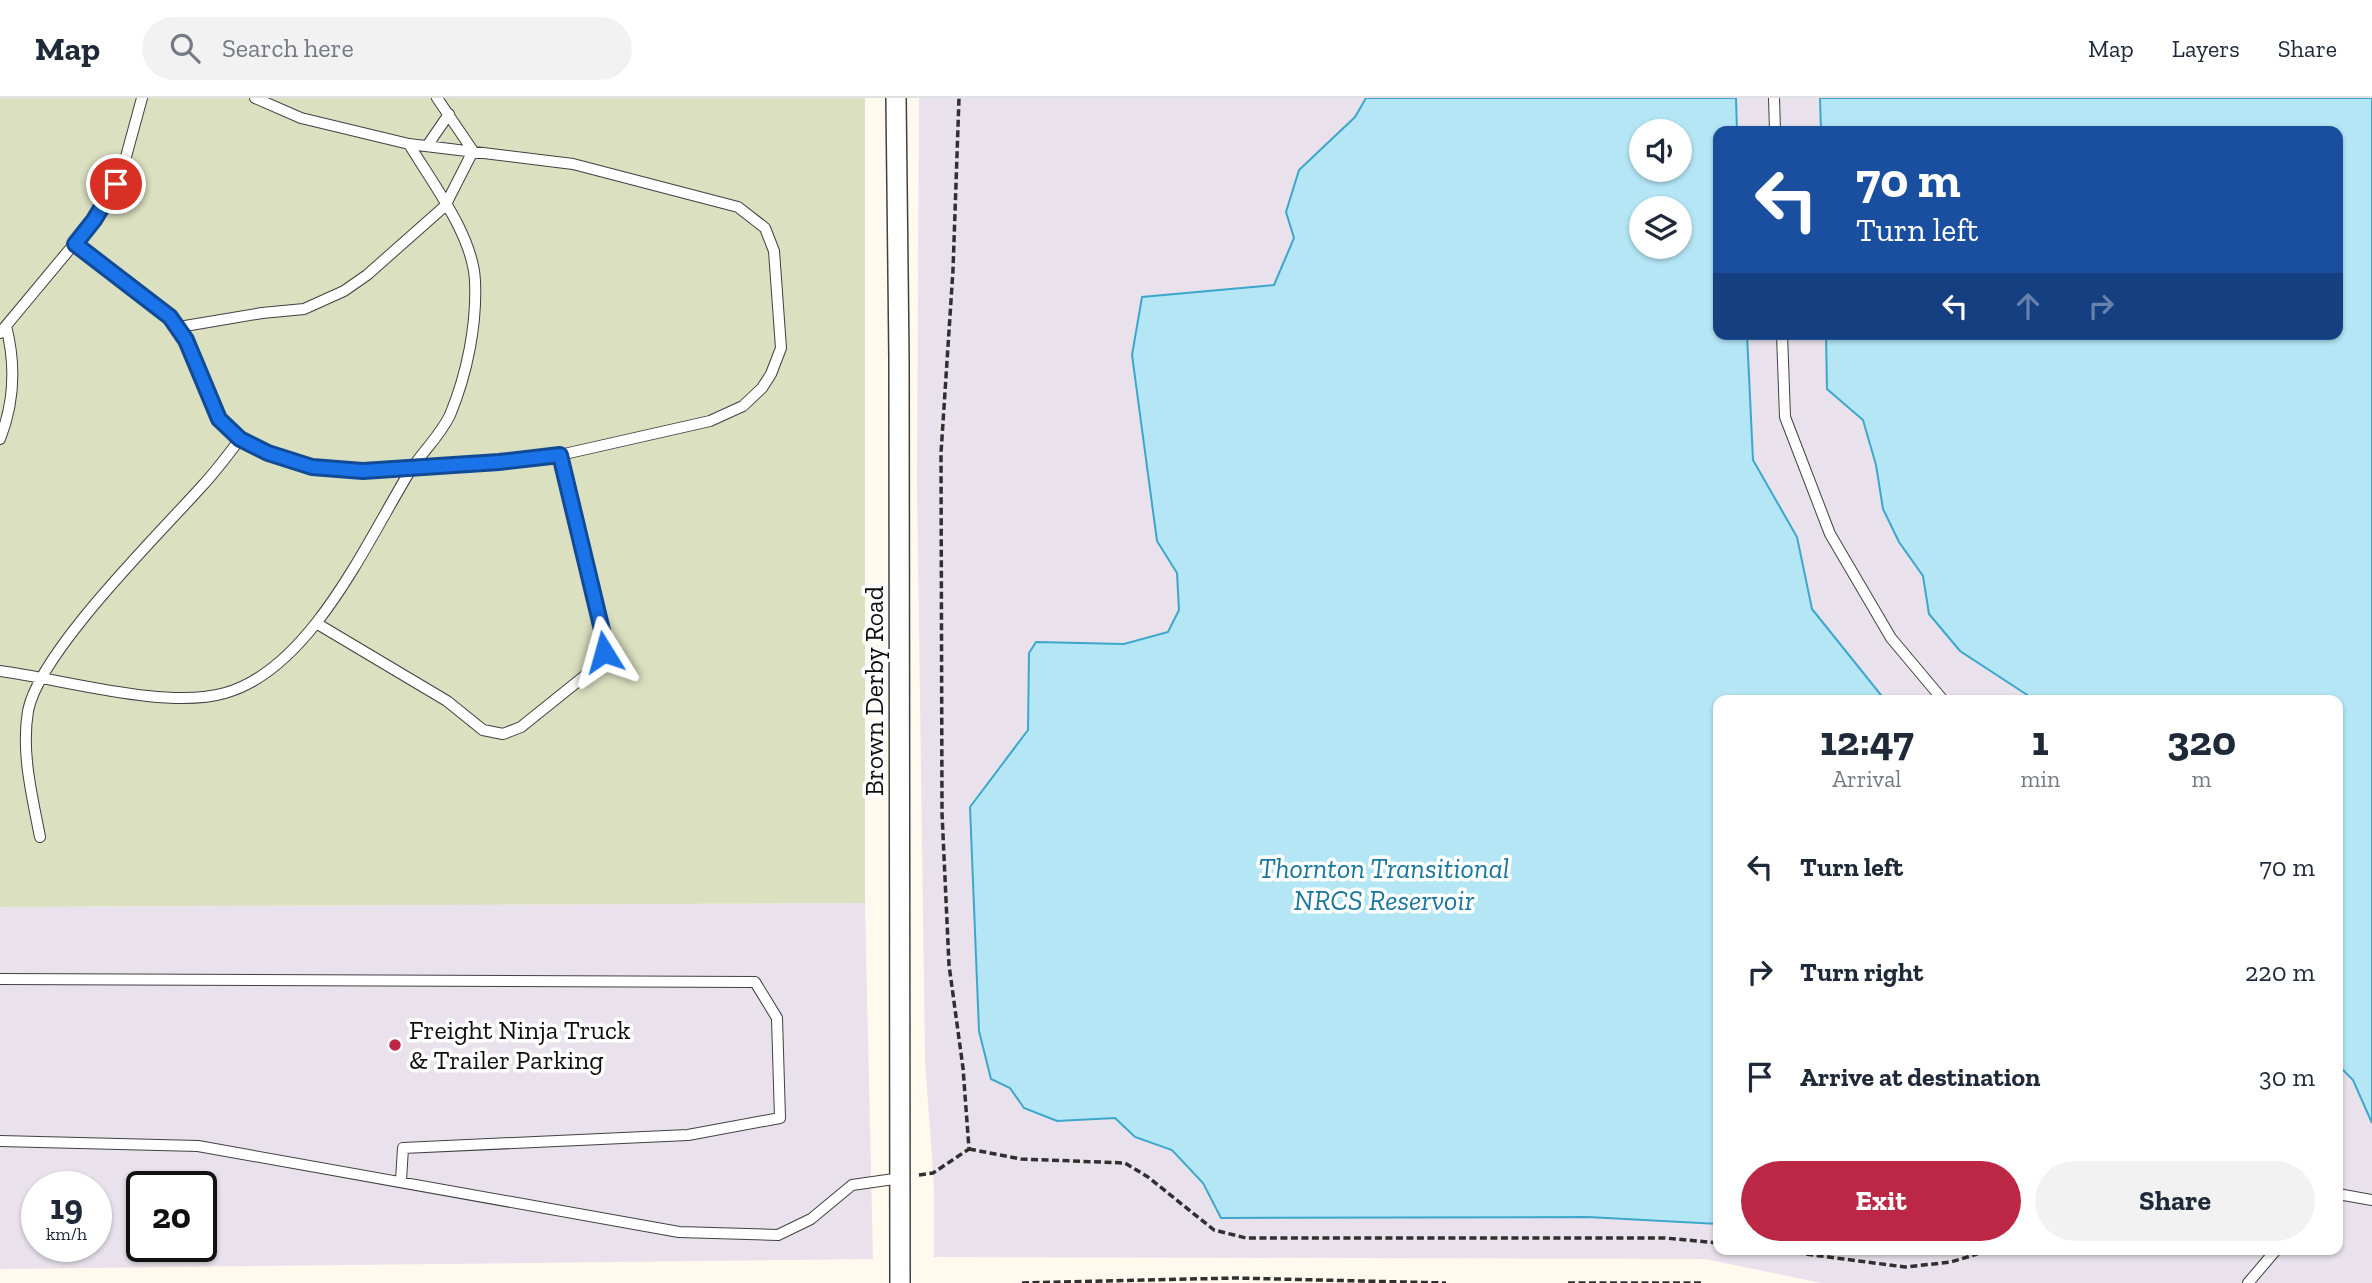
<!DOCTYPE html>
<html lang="en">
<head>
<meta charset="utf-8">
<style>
  body { margin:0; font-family:"Zilla Slab",serif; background:#f2f2f3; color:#1f2937; height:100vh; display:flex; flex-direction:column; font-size:26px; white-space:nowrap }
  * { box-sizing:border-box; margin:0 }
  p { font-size:23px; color:#747a83 }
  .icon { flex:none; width:38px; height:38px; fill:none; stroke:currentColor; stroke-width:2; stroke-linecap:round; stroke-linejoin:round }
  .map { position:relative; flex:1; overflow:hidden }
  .details { position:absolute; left:1713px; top:597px; width:630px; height:560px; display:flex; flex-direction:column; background:#fff; border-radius:14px; box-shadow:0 2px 5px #0004 }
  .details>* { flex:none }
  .top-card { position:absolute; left:1713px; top:28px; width:630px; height:214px; border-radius:14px; box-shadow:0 2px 5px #0004; background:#1a4fa0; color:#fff; overflow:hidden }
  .controls { position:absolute; left:1629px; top:21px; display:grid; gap:14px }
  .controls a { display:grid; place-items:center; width:63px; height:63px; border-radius:50%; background:#fff; box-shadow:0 2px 5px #0004; font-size:35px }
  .speed { position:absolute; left:21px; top:1073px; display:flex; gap:14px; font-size:35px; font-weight:700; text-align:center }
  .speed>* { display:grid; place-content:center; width:91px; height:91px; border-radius:50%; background:#fff; box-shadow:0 2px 5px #0004; line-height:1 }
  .speed small { font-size:18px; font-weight:400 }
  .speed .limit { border:4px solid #111; border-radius:10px; background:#fff; color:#111 }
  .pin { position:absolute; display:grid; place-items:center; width:60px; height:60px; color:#fff; margin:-30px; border:4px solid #fff; border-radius:50%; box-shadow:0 2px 7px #0007 }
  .me { position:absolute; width:77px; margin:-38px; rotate:352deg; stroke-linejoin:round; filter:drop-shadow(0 0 5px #0008) }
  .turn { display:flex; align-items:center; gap:24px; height:147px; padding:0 28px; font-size:32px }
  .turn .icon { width:91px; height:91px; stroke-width:2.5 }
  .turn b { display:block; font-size:49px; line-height:60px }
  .lanes { display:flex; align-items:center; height:66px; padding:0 28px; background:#0003; justify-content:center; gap:35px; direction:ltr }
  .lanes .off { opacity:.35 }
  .eta { display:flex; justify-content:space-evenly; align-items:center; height:119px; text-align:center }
  .eta b { font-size:42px; font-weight:700; line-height:49px }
  .primary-button { display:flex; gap:14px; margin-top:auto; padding:14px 28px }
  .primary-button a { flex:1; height:80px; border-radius:42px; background:#bc2745; color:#fff; font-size:28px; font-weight:700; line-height:80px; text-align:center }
  .primary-button a+a { background:#f2f2f3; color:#1f2937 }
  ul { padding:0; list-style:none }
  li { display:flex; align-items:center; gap:21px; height:105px; padding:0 28px }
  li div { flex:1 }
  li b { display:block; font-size:26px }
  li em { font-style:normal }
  header { display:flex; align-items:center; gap:42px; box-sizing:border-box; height:98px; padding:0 35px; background:#fff; border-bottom:2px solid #e0e1e3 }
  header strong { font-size:33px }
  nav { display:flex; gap:38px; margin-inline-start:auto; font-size:24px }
  .search { width:490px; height:63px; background:#f2f2f3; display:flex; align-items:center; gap:18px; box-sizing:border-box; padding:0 24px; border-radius:38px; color:#747a83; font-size:26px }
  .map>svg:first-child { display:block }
</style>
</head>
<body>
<header>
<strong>Map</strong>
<div class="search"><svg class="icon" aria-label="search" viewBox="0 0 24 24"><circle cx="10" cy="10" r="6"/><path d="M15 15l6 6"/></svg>Search here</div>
<nav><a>Map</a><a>Layers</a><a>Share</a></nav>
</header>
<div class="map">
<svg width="2372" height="1185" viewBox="0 0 2372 1185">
  <rect width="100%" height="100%" fill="#fff9ee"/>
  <!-- industrial -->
  <path fill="#e9e2ec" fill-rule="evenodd" d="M919,0H2372V1185H1822L1705,1161L934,1159V1088L925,963L917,386ZM1642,33H1680V72H1642ZM1718,33H2338V236H1718ZM1642,110H1680V149H1642ZM1718,602H2338V1152H1718Z
    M865,805L873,1161L0,1171V809ZM37,1088H96V1148H37ZM142,1088H201V1148H142Z"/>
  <!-- cemetery -->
  <path fill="#dae0c0" d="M0,0H865V805L0,809Z"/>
  <!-- water -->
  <path fill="#b4e6f5" stroke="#3ca7cb" stroke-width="2" fill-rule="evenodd" d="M1366,0H1736L1737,33H1718V236H1747L1753,362L1797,439L1812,511L1885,602H1718V1126L1588,1119L1221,1120L1203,1085L1172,1052L1135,1039L1115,1020L1057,1023L1024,1010L1010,990L991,981L979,933L970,709L1028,632L1029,555L1036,544L1124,546L1168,534L1179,512L1177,475L1157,443L1132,257L1142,199L1274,187L1294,140L1286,114L1299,72L1355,19ZM1642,33H1680V72H1642ZM1642,110H1680V149H1642Z
    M1820,0H2372V1025L2353,982L2338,967V602H2035L1960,553L1929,516L1923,478L1899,444L1883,411L1876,367L1863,322L1827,291L1826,236H2338V33H1821Z"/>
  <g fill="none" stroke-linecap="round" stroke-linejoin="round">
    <!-- lane casing -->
    <g stroke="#414141" stroke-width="12">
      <path id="lane" d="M1774,0L1775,33
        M427,48L449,16
        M75,146L159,208L179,229L212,307L228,332L240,341L268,355L312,369L363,373L499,364L560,357L710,323L743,308L762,290L771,276L781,250L774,153L765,130L738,109L573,66L409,46L301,20L255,0
        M179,229L262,215L304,211L344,193L367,177L445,108L473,53L437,0
        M0,235L94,122L124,66L142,0
        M1782,236L1785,319L1830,436L1891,540L1943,602
        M0,341C15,303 16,267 6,228
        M316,525L447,603L483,632L503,636L521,629L597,568L604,554L602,532L560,357
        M0,573C62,581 167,612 225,595C311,571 367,443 410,373C423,353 440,338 450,317C467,276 477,227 475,183C473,137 432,85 409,46
        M40,739C32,697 21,655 28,613C39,554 160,435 203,387C216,373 228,357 240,341
        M0,881L755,884L777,920L780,1020L688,1037L403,1050L401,1082
        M0,1043L198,1048L679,1134L778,1137L811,1121L852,1087L901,1080
        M2338,1096L2372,1102
        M2248,1185L2276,1152"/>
    </g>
    <!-- street casing -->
    <g stroke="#414141" stroke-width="22">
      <path id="street" d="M896,0L899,260L900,1185"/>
    </g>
    <!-- path -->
    <path stroke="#303030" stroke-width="3.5" stroke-dasharray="7 3.5" stroke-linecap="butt" d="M969,1051L1021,1061L1125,1065L1148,1079L1214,1132L1246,1140H1665L1718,1145
      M919,1077L933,1075L969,1051L963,970L949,867L942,715L941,355L953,172L959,0
      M1775,1152L1905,1169L1951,1164L1990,1152
      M1022,1185L1234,1180L1446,1185
      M1568,1185H1703"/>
    <!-- lane -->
    <use href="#lane" stroke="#fff" stroke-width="10"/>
    <!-- street -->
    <use href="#street" stroke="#fff" stroke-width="19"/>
  </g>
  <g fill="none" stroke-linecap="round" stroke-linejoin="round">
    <!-- route casing -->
    <g stroke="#114b97" stroke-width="18">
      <path id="route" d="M116,86L94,122L75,146L170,219L186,242L219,321L240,341L268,355L312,369L363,373L499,364L560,357L602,532L604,554"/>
    </g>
    <!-- route -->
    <use href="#route" stroke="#1a73e8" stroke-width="12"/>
  </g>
  <!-- markers -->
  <circle fill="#bc2745" stroke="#fff" stroke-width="2.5" cx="395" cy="947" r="7"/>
  <g text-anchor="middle" stroke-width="7" stroke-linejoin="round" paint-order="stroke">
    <!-- street labels -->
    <g font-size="26" fill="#0e0e0e" stroke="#fff">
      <text transform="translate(874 593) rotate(-90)" y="9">Brown Derby Road</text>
    </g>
    <!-- poi labels -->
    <g font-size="26" fill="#0e0e0e" stroke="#fff" text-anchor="start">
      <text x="409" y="941">Freight Ninja Truck<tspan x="409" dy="30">&amp; Trailer Parking</tspan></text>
    </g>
    <!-- water labels -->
    <g font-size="28" font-style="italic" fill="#19779e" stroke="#fff">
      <text x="1384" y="780">Thornton Transitional<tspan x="1384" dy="32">NRCS Reservoir</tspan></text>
    </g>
  </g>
</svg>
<div class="controls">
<a><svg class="icon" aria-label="sound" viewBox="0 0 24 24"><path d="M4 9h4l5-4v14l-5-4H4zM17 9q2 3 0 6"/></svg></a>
<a><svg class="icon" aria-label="layers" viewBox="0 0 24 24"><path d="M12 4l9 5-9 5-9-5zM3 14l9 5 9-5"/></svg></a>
</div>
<div class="speed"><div>19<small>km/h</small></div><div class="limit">20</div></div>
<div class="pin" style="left:116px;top:86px;background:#d93025"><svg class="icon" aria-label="arrive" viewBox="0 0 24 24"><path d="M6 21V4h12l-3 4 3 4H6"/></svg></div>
<svg class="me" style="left:604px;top:554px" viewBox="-20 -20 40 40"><path d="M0-17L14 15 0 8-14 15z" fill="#1a73e8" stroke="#fff" stroke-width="4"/></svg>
<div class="top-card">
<div class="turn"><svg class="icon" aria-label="left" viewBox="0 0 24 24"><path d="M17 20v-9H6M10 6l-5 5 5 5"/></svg><div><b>70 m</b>Turn left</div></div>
<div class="lanes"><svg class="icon" aria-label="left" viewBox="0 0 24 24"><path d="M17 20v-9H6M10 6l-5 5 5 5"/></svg><svg class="icon off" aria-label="ahead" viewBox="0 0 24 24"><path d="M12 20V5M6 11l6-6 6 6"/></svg><svg class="icon off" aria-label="right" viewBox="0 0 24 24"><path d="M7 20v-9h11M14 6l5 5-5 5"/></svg></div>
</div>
<section class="details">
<div class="eta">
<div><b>12:47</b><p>Arrival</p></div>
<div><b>1</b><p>min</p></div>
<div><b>320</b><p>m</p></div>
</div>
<ul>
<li><svg class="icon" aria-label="left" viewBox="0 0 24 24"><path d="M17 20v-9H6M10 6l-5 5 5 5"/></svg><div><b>Turn left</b></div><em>70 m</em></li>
<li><svg class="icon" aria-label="right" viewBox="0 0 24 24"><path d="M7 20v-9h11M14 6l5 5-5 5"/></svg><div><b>Turn right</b></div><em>220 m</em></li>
<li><svg class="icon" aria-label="arrive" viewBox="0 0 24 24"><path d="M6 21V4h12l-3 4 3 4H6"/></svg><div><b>Arrive at destination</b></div><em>30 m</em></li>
</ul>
<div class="primary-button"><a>Exit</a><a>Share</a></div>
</section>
</div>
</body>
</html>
